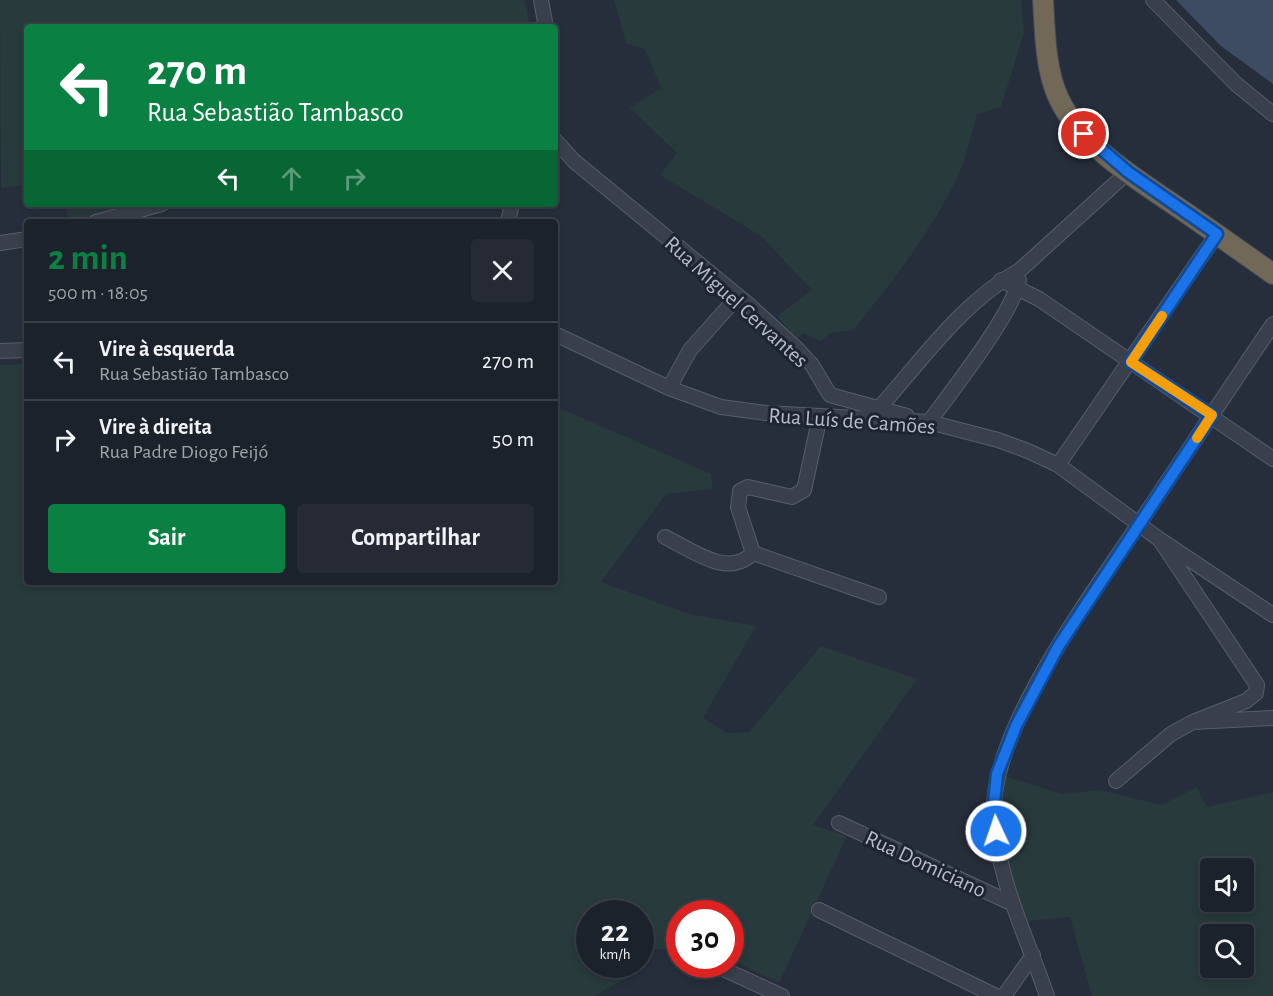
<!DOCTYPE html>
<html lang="pt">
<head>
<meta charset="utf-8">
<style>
  body { margin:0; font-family:"Alegreya Sans",sans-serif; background:#252a34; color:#f1f3f6; height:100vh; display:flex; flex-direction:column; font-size:22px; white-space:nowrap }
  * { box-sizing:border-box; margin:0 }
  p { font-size:20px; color:#a0a4a9 }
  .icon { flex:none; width:33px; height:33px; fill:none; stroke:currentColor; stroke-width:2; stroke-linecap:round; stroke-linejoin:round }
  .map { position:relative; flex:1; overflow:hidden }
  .sheet { position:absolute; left:24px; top:219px; width:534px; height:366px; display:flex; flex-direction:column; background:#1c222c; border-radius:6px; box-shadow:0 3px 9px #0003,0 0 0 2px #3a3f48 }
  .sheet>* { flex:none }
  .top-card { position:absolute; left:24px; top:24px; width:534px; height:183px; border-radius:6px; box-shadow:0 3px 9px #0003,0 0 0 2px #3a3f48; background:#0b8043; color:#fff; overflow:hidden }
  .tools { position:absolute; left:1200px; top:858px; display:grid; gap:12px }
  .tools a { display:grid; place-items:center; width:54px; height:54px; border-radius:6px; background:#1c222c; box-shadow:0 3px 9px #0003,0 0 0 2px #3a3f48; font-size:30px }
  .speed { position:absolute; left:576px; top:900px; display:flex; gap:12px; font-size:30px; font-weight:700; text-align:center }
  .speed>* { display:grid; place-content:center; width:78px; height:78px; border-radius:50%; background:#1c222c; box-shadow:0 3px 9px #0003,0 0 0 2px #3a3f48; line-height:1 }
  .speed small { font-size:15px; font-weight:400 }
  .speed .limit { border:9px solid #d22; background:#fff; color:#111 }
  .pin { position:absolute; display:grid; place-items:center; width:51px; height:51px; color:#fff; margin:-26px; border:3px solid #fff; border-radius:50%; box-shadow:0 2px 6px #0007 }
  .me { position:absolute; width:66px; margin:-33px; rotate:357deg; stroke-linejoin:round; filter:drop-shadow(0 0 4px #0008) }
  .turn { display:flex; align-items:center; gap:21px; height:126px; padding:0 24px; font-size:27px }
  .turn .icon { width:78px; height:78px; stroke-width:2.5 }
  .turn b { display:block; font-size:42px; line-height:51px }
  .lanes { display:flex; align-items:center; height:57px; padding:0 24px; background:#0003; justify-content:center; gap:30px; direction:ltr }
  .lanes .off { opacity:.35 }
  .round { display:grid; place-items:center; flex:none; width:63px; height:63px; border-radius:6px; background:#252a34 }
  .headline { display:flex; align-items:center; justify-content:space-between; height:102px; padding:0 24px }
  h1 { font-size:36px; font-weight:700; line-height:45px; color:#0b8043 }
  .primary-button { display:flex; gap:12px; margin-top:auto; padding:12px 24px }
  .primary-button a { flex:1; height:69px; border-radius:6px; background:#0b8043; color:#fff; font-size:24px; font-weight:700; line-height:69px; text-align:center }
  .primary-button a+a { background:#252a34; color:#f1f3f6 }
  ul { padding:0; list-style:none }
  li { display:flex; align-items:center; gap:18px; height:78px; padding:0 24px; border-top:2px solid #3a3f48 }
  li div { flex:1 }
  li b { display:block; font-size:22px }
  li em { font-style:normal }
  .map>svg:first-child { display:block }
</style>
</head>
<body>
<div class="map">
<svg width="1273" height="996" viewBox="0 0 1273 996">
  <rect width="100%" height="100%" fill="#262e3b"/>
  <!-- green -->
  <path fill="#283a3c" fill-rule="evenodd" d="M0,0H525L529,21L520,27H27V185L1,188Z
    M614,0H1021L1024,33L1001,107L977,114C971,135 967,157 958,176C931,232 892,283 853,330L831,333L820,341L803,333L797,339L777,316L812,290L761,236L660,175L677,153L630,108L661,88L645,49L626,43Z
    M64,204H141L69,222Z
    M27,364V582H555V406L711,474L713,489L666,494L601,582L689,614L756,626L703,718L727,733L749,732L821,646L917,679L813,825L847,836L779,983L731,959L730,914H680L679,951L646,948V967L594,996H0V365ZM590,914H640V964H590Z
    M1003,775L1061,794L1100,790L1161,805L1197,787L1207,807L1273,792V996H1092L1070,917L1027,921C1006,876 997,825 1003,775ZM1210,868H1244V902H1210ZM1210,934H1244V968H1210Z"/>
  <!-- water -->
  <path fill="#3d4b63" d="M1176,0H1273V84L1221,46Z"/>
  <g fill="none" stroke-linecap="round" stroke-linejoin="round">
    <!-- minor casing -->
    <g stroke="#575e6a" stroke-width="16">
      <path id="minor" d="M541,0L546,27
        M1153,0L1236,84L1273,114
        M555,140L574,161L749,305L797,349L812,365L830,395L907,416
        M96,222L162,204
        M508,222L512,204
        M0,243L27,239
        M1001,280L1039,299L1273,459
        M555,334L669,388L721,407L766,413L929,422L998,440L1028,451L1058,465L1159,539L1273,615
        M0,351L27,350
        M669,388L690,350L738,296
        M880,407C922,360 963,301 1020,270L1128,172
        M929,422C951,392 1014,312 1019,280
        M1058,465L1217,234
        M665,537C692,550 728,579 753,553L738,507L740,491L748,487L792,497L804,490L820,416
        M1160,540L1257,685L1256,693L1246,701L1193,722
        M753,553L879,597
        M1116,781L1171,734L1193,722L1273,718
        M839,823L1013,904
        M819,910L996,996
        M719,967L782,996
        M1004,996L1033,955
        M1047,996C1027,937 996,877 994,813C991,729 1092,595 1139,524C1184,457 1228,390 1273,324"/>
    </g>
    <!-- highway casing -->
    <g stroke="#444b57" stroke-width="22">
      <path id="highway" d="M1043,0C1045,31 1045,70 1059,99C1082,147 1137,179 1179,208C1211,230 1242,252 1273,274"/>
    </g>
    <!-- minor -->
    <use href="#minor" stroke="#39404c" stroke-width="14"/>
    <!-- highway -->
    <use href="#highway" stroke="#716857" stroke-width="20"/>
  </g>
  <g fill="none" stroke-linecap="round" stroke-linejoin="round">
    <!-- route casing -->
    <g stroke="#114b97" stroke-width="15">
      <path id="route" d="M996,831L993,813L997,774L1016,726L1058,647L1212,415L1131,362L1217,234L1128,172L1084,134"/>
    </g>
    <!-- route -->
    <use href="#route" stroke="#1a73e8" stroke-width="10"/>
    <!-- slow -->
    <path stroke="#f59e0b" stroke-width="10" d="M1162,316L1131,362L1212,415L1197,438"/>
  </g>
  <g text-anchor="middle" stroke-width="6" stroke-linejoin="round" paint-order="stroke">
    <!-- street labels -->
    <g font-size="22" fill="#b5bbc7" stroke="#1e2531">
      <text transform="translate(737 301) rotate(42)" y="8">Rua Miguel Cervantes</text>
      <text transform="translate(852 420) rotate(4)" y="8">Rua Luís de Camões</text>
      <text transform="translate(926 863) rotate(25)" y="8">Rua Domiciano</text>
    </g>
  </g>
</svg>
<div class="tools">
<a><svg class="icon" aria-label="sound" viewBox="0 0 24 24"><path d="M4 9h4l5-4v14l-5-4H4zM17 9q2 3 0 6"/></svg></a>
<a><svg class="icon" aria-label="search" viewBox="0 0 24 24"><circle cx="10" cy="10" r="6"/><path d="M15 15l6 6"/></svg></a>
</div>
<div class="speed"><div>22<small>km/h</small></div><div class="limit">30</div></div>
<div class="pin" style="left:1084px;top:134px;background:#d93025"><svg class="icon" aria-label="arrive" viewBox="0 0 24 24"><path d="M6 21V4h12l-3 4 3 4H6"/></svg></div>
<svg class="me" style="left:996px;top:831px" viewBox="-20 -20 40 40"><circle r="17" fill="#1a73e8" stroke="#fff" stroke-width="3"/><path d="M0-11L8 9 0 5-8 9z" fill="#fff"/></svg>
<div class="top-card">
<div class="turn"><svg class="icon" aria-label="left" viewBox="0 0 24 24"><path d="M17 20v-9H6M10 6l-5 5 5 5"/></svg><div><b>270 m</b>Rua Sebastião Tambasco</div></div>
<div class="lanes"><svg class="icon" aria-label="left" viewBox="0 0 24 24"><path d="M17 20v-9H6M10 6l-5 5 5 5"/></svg><svg class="icon off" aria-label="ahead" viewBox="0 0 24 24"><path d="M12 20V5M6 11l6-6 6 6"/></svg><svg class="icon off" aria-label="right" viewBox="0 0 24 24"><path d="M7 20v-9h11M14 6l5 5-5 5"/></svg></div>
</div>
<section class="sheet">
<div class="headline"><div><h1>2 min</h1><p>500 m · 18:05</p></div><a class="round"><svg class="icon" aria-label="close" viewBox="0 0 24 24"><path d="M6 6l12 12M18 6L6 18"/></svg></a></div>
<ul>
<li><svg class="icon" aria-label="left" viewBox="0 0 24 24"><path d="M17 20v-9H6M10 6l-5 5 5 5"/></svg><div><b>Vire à esquerda</b><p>Rua Sebastião Tambasco</p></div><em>270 m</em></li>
<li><svg class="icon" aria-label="right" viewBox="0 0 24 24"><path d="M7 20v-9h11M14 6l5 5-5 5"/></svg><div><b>Vire à direita</b><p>Rua Padre Diogo Feijó</p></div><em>50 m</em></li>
</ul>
<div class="primary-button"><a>Sair</a><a>Compartilhar</a></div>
</section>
</div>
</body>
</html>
